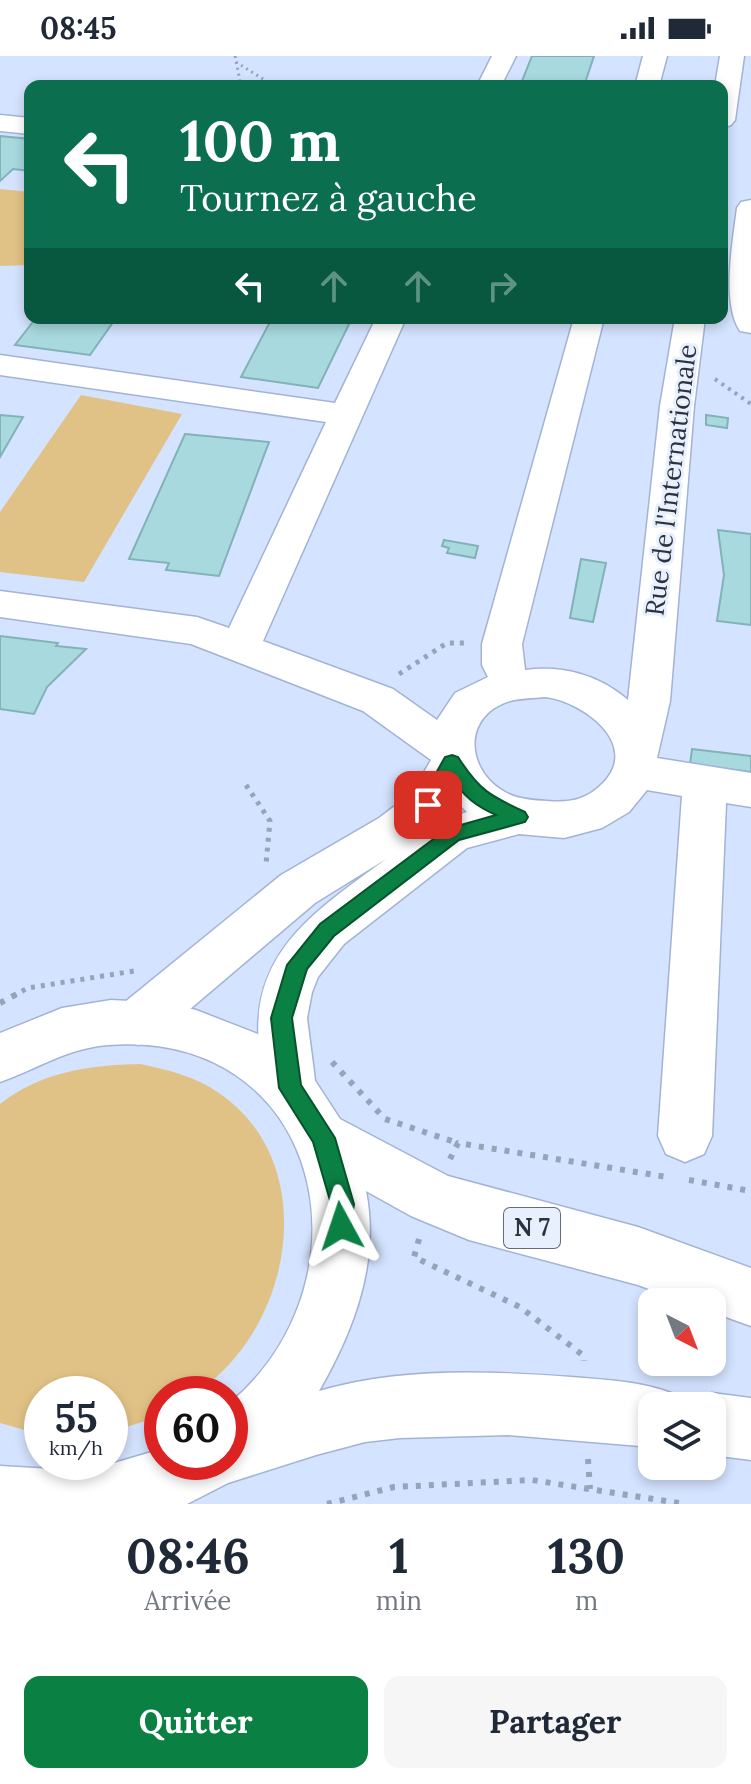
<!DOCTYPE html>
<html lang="fr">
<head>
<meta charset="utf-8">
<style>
  body { margin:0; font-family:Lora,serif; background:#f6f6f7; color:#1f2937; height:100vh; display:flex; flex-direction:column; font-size:30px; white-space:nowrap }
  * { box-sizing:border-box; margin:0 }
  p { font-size:26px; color:#747a83 }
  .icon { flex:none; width:44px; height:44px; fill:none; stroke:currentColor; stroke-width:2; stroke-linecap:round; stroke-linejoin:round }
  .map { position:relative; height:1448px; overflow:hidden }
  .details { display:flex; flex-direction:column; background:#fff; flex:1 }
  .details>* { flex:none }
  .hud { position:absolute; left:24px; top:24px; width:704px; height:244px; border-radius:16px; box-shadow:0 4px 12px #0003; background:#0b6e4f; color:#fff; overflow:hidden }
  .needle { width:52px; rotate:138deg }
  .buttons { position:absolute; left:638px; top:1232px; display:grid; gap:16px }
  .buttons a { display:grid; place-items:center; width:88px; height:88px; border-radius:16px; background:#fff; box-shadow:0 4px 12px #0003; font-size:40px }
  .speed { position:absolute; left:24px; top:1320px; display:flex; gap:16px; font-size:40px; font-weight:700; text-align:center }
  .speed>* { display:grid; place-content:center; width:104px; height:104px; border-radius:50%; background:#fff; box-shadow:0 4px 12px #0003; line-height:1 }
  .speed small { font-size:20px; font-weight:400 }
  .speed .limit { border:12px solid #d22; background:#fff; color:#111 }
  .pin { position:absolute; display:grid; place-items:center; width:68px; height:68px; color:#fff; margin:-34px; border-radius:16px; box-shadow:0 4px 12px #0006 }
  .me { position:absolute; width:88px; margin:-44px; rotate:355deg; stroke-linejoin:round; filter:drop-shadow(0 0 6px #0008) }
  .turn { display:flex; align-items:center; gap:28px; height:168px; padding:0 24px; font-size:36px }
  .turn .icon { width:104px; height:104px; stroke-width:2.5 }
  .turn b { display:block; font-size:56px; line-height:68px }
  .lanes { display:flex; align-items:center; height:76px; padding:0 24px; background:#0003; justify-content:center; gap:40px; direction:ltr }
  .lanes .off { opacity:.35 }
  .eta { display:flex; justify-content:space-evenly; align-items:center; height:136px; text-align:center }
  .eta b { font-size:48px; font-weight:700; line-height:56px }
  .primary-button { display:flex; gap:16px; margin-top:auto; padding:16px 24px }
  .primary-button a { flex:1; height:92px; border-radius:16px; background:#0b8043; color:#fff; font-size:32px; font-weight:700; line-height:92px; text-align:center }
  .primary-button a+a { background:#f6f6f7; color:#1f2937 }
  .status { display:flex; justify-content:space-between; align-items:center; height:56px; padding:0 40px; background:#fff; direction:ltr }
  .status svg { height:22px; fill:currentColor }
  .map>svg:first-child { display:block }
</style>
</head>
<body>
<div class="status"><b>08:45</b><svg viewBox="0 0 49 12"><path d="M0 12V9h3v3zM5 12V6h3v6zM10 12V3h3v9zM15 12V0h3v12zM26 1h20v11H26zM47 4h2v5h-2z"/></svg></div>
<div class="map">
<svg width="751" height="1448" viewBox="0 0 751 1448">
  <rect width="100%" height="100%" fill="#d4e3ff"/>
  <!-- green -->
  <path fill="#e1c286" d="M0,133L30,136V209L0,210Z
    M81,339L182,358L84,526L0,516V456Z
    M140,1008C168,1014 195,1020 219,1037C324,1109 292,1276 194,1338H162V1358L155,1362L110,1376V1338H42V1379L0,1367V1048C40,1016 90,1009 140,1008Z"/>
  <!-- building -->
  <path fill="#a7d9de" stroke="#82b2b7" stroke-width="2" d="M532,0H594L584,30H520Z
    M0,80L30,83V115L13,113L0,125Z
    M36,262H116L90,299L15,289Z
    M272,262H352L318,332L241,321Z
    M0,359L23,361L0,401Z
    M706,359L728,362L727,372L706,369Z
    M185,378L269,386L219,520L166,514L169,507L129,503Z
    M718,474L751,478V569L717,565L724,519Z
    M444,484L478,490L475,502L447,497L449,492L442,490Z
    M581,503L606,507L593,566L570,562Z
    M0,580L58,587L56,590L86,593L47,631L34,658L0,653Z
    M692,693L751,700V716L690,708Z"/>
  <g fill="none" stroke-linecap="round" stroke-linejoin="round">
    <!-- minor casing -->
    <g stroke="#a2b3d5" stroke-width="3">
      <path id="minor" d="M492,0H516L501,30H477Z
        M643,0H667L659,30H635Z
        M720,0H744L735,64L731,69L722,72V30H715Z
        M0,59L30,62V78L0,75Z
        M751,144V277L740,275C721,247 733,184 737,152L741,146Z
        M376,262H406L263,585L393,633L437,664L455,637L488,621L482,609V588L574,262H604L522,588L525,614C563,609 599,619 628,644L660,350L675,262H705L694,350L670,645L657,702L751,717V751L726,747L712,1080L704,1098L685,1106L666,1098L658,1080L682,740L647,734L629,756L602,772L564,782L519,778L467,792L344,888L318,921L312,936L307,962L316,1032L309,1049L290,1056L271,1049C262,1030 261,1011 259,989C250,894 319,853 386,803L315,847L156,982L138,989L120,982L113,966L120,950L281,819L379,762L412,737L431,704L363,655L191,588L0,561V535L197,561L229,572L326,366L0,319V299L335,347ZM546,641C583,646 641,688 603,727C587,744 569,747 547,745C531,744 514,743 500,733C465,709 464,659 510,645C521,642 534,642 546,641ZM454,743L467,756L440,764Z"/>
    </g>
    <!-- major casing -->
    <g stroke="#a2b3d5" stroke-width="3">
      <path id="major" d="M111,944L168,947L196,954L268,982L310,1017L340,1063L448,1120L638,1171L751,1212V1270L712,1256V1246H685L638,1229L469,1184L411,1160L366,1135C380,1206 354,1274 319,1335C400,1311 488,1315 571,1321C606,1324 641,1325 674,1338L679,1350H652V1391L508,1379L400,1382L365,1386L316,1399L228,1427L187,1448H0V1410L87,1415L162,1393V1406H230V1347C377,1222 322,973 108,989C68,992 37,1013 0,1026V977L62,952Z
        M712,1337L751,1342V1404L712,1399V1350H688L690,1346Z"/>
    </g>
    <!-- path-far3 -->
    <path stroke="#97a3b9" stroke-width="3" stroke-dasharray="2 4" stroke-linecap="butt" d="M235,0L241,30
      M236,6L274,30"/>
    <!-- path-far2 -->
    <path stroke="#97a3b9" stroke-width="4" stroke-dasharray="3 5" stroke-linecap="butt" d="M715,323L751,348"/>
    <!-- path-far1 -->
    <path stroke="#97a3b9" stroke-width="5" stroke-dasharray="4 6" stroke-linecap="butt" d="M399,618L447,587H464
      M246,729L270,765L266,808
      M13,940L28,932L134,915"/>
    <!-- path -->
    <path stroke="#97a3b9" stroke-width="6" stroke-dasharray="5 8" stroke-linecap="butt" d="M0,947L17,938
      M332,1006L385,1063L458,1087
      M450,1103L458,1087L667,1121
      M689,1124L751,1135
      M419,1183L414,1201L520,1251L584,1300V1305
      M588,1403L590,1433
      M327,1448L394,1431L532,1424L685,1448"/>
    <!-- minor -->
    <use href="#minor" fill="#fff" fill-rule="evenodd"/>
    <!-- major -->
    <use href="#major" fill="#fff" fill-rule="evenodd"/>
  </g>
  <!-- route -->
  <path fill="#0b8043" stroke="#07532c" stroke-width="2" d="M452,699L458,701C479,734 490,740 525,756L528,761L525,766L459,784L334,880L307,913L292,962L301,1029L335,1082L354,1148L349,1178L341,1182L333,1178L329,1170L331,1148L313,1086L279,1032L271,962L287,909L320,868L447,773L496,759C476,750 464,741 452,722L434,754H421L419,749L421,744L445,701Z"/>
  <g text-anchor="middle" stroke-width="6" stroke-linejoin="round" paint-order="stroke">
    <!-- shield labels -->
    <rect fill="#e8f0fe" stroke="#646c79" stroke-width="2" x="504" y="1152" width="56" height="40" rx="6"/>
    <g font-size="24" font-weight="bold" fill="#2c3340">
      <text x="532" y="1180">N 7</text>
    </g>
    <!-- street labels -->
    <g font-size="26" fill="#2c3340" stroke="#e8f0fe">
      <text transform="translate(671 424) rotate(-83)" y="9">Rue de l'Internationale</text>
    </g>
  </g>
</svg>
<div class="buttons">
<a><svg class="needle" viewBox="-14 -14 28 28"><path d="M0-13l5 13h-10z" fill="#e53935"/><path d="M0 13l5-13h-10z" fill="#747a83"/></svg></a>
<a><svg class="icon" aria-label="layers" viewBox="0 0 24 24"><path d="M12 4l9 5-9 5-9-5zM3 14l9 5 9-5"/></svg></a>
</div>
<div class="speed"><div>55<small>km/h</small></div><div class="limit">60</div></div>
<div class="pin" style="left:428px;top:749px;background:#d93025"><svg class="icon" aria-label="arrive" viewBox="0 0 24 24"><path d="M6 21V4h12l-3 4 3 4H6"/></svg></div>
<svg class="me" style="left:341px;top:1170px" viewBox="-20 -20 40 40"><path d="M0-17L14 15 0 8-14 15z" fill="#0b8043" stroke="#fff" stroke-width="4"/></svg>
<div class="hud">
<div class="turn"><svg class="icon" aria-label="left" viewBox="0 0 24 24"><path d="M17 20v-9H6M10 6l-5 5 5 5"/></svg><div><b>100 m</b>Tournez à gauche</div></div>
<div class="lanes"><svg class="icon" aria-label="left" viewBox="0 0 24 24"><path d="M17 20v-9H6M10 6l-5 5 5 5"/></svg><svg class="icon off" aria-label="ahead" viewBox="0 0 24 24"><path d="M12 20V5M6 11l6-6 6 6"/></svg><svg class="icon off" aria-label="ahead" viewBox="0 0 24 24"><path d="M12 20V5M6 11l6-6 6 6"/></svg><svg class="icon off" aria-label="right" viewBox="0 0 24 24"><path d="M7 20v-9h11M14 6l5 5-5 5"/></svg></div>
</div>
</div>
<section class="details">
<div class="eta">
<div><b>08:46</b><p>Arrivée</p></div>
<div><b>1</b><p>min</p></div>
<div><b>130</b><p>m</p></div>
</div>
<div class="primary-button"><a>Quitter</a><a>Partager</a></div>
</section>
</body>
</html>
